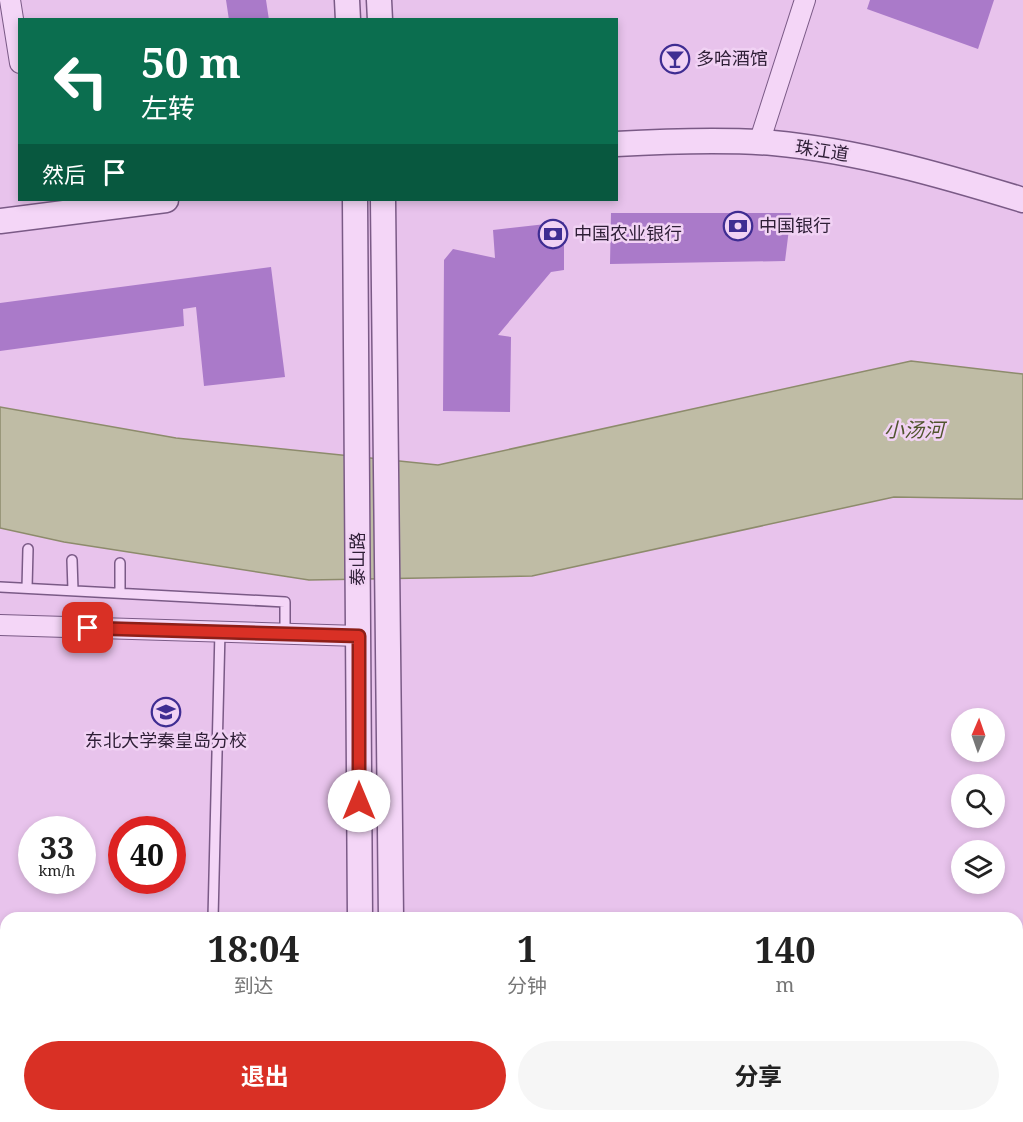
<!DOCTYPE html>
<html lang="zh">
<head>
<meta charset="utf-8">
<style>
  body { margin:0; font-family:"Noto Serif","Noto Sans SC",serif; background:#f6f6f6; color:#222; height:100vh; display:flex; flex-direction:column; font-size:22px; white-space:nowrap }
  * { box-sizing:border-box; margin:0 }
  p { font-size:20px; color:#767676 }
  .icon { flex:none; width:33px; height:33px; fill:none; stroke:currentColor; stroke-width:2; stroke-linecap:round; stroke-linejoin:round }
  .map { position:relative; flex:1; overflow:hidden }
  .panel { position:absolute; left:0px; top:912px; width:1023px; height:210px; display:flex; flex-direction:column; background:#fff; border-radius:18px 18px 0 0; box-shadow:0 3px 9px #0003 }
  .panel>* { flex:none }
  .top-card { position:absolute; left:18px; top:18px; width:600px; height:183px; border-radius:0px; box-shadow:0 3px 9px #0003; background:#0b6e4f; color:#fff; overflow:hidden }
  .needle { width:39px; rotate:2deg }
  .controls { position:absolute; left:951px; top:708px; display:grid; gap:12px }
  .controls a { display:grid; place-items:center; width:54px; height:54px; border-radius:50%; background:#fff; box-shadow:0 3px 9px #0003; font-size:30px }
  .speed { position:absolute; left:18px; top:816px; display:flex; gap:12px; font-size:30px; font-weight:700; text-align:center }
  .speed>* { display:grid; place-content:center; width:78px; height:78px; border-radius:50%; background:#fff; box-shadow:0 3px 9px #0003; line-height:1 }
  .speed small { font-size:15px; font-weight:400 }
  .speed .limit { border:9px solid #d22; background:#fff; color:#111 }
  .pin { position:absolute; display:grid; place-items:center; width:51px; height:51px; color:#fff; margin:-26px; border-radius:12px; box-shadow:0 3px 9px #0006 }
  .me { position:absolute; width:66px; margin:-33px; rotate:0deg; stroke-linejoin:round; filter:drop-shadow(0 0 4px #0008) }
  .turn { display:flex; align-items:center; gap:21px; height:126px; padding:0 24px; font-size:27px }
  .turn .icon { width:78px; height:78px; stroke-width:2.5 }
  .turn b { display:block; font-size:42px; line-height:51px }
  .then { display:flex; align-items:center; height:57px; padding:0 24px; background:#0003; gap:12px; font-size:22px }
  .eta { display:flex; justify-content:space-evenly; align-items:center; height:102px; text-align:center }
  .eta b { font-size:36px; font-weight:700; line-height:42px }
  .button { display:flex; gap:12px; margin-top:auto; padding:12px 24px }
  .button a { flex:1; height:69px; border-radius:36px; background:#d93025; color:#fff; font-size:24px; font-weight:700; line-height:69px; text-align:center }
  .button a+a { background:#f6f6f6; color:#222 }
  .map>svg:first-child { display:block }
</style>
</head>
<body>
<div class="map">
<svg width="1023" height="1122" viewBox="0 0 1023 1122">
  <rect width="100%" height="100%" fill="#e8c3ec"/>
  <!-- green -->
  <path fill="#ca97ba" d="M0,1078L6,1080V1116H24L23,1122H0Z"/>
  <!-- water -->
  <path fill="#bfbca5" stroke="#8d8b6c" stroke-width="1.5" d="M911,361L1023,374V499L894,497L532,576L309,580L64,542L0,528V407L176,438L438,465Z"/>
  <!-- building -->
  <path fill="#aa7ac9" d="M226,0H266L269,20H229Z
    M870,0H994L978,49L867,9Z
    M611,213H791L785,261L610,264Z
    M564,222V270L551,272L498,335L511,337L510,412L443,411L444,260L453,249L495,258L493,230Z
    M271,267L285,377L204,386L196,307L183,309L184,326L0,351V303Z"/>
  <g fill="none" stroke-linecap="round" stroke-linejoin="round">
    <!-- service casing -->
    <g stroke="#7a5a86" stroke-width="12">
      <path id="service" d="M72,560L73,590
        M120,563V593
        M0,587L285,602V632
        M27,588L28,549
        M213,918L220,631
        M32,1122L33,1116
        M188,1122V1116
        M208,1122V1116"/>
    </g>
    <!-- minor casing -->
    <g stroke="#7a5a86" stroke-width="22">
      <path id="minor" d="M10,0L20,63
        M759,143L805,0
        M0,625L359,636"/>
    </g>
    <!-- tertiary casing -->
    <g stroke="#7a5a86" stroke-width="27">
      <path id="tertiary" d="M347,0L348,20
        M379,0L380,20
        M616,144C669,141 720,139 773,143C858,151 941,175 1023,200
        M355,200L360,918
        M383,200L391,918
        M0,221L166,200
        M361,1116V1122
        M392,1116V1122"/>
    </g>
    <!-- service -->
    <use href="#service" stroke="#f4d6f7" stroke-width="9"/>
    <!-- minor -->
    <use href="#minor" stroke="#f4d6f7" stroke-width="20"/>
    <!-- tertiary -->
    <use href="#tertiary" stroke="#f4d6f7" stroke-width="24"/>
  </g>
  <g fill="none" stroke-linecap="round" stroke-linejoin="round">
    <!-- route casing -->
    <g stroke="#8d1f18" stroke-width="15">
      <path id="route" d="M88,628L359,636V801"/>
    </g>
    <!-- route -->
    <use href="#route" stroke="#d93025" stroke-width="10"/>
  </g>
  <!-- icons -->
  <defs>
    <g id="bar-ring" transform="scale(1.5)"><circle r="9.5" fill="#f1d2f4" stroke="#3f2d92" stroke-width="1.5"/><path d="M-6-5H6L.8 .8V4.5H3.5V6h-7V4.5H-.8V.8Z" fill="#3f2d92"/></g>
    <g id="bank-ring" transform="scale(1.5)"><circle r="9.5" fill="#f1d2f4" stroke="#3f2d92" stroke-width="1.5"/><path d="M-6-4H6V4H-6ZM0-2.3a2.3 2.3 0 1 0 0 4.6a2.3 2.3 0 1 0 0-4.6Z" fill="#3f2d92"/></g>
    <g id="university-ring" transform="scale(1.5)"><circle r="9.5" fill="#f1d2f4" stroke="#3f2d92" stroke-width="1.5"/><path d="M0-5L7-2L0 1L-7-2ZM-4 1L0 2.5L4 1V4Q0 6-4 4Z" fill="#3f2d92"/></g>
  </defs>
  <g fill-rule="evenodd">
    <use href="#bar-ring" x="675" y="59"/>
    <use href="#bank-ring" x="738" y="226"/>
    <use href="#bank-ring" x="553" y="234"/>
    <use href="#university-ring" x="166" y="712"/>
  </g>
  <g text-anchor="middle" stroke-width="5" stroke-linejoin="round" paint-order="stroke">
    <!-- poi labels -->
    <g font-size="18" fill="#2e1e36" stroke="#f1d2f4" text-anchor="start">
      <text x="696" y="65">多哈酒馆</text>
      <text x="759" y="232">中国银行</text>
      <text x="574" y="240">中国农业银行</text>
      <text x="166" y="747" text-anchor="middle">东北大学秦皇岛分校</text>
    </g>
    <!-- street labels -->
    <g font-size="18" fill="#2e1e36" stroke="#f1d2f4">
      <text transform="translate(822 151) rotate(9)" y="6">珠江道</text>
      <text transform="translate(358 559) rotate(-90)" y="6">泰山路</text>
    </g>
    <!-- water labels -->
    <g font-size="20" font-style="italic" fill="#50552e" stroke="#f1d2f4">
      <text x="914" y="437">小汤河</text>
    </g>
  </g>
</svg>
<div class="controls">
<a><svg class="needle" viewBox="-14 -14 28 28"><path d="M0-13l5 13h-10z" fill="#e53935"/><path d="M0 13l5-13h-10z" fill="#767676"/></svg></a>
<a><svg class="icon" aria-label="search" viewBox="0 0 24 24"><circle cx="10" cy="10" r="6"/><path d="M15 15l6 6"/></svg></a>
<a><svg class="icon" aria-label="layers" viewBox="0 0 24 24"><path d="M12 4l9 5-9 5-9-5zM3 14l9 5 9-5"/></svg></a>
</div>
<div class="speed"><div>33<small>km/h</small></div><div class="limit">40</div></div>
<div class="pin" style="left:88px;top:628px;background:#d93025"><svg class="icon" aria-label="arrive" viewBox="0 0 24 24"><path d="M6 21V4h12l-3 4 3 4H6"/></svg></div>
<svg class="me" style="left:359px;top:801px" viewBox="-20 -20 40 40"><circle r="19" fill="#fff"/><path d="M0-13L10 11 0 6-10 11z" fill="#d93025"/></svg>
<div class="top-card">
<div class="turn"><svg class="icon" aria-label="left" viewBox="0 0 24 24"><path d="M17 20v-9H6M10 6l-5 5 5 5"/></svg><div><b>50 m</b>左转</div></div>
<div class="then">然后<svg class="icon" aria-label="arrive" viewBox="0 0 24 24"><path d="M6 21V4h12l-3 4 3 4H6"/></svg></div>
</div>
<section class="panel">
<div class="eta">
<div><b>18:04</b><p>到达</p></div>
<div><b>1</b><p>分钟</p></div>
<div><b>140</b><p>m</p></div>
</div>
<div class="button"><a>退出</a><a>分享</a></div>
</section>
</div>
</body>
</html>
